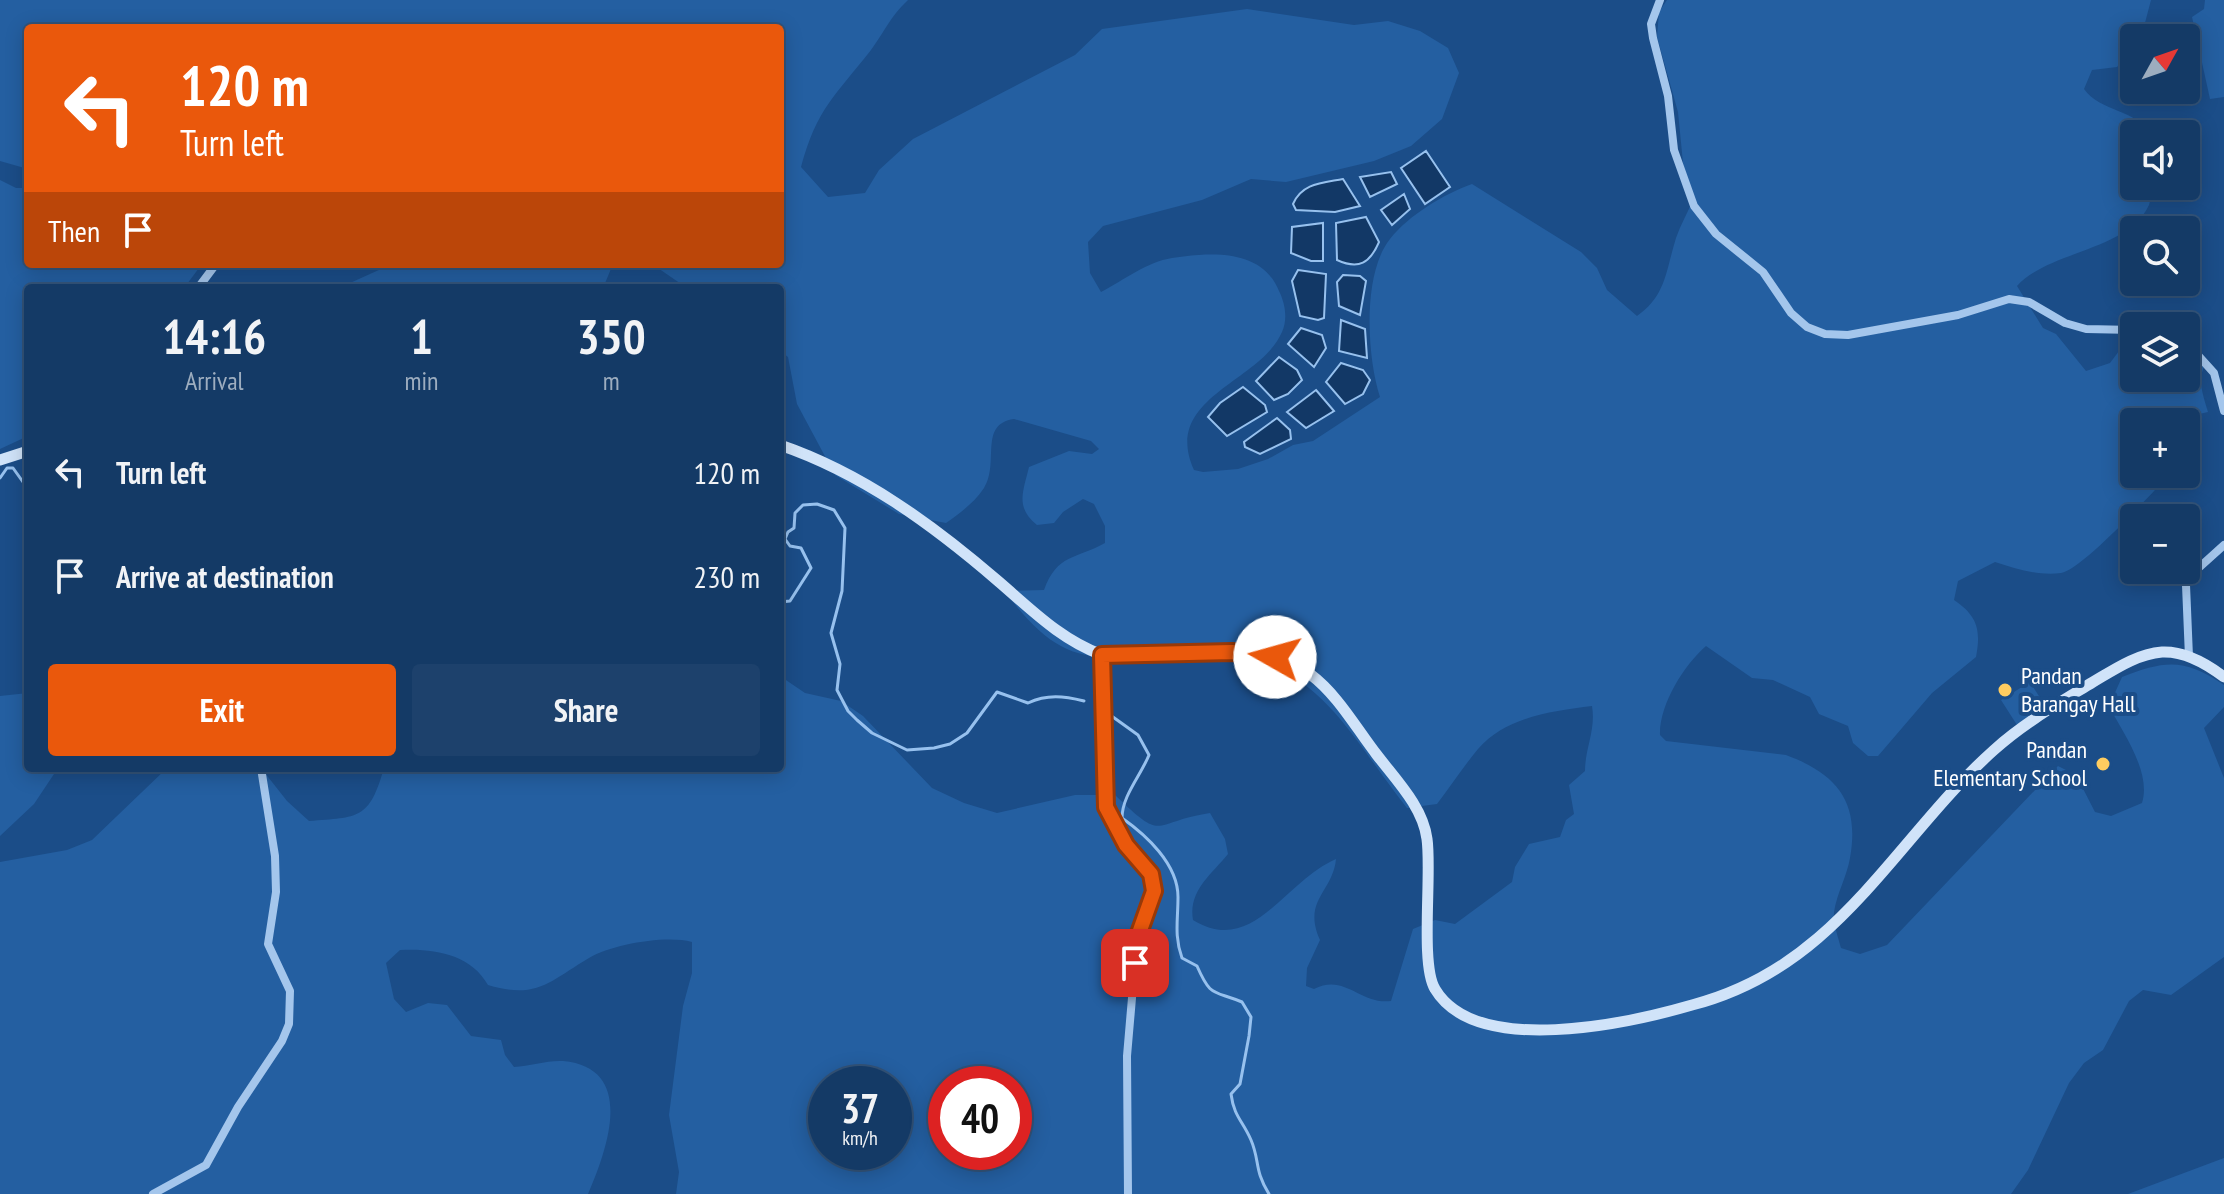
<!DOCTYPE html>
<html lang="en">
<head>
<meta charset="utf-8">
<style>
  body { margin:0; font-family:"PT Sans Narrow",sans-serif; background:#1d416c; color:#f1f3f6; height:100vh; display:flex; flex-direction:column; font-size:30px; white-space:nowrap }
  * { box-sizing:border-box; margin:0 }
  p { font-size:26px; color:#9dadbf }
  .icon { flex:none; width:44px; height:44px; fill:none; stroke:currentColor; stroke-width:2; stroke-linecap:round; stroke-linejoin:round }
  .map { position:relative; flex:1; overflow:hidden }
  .sheet { position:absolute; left:24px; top:284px; width:760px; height:488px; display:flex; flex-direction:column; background:#143a66; border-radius:8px; box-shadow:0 4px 20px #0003,0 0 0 2px #33547a }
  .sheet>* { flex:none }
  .guide { position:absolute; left:24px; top:24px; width:760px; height:244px; border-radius:8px; box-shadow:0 4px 20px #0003,0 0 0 2px #33547a; background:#ea580c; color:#fff; overflow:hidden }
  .needle { width:52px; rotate:50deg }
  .buttons { position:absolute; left:2120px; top:24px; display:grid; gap:16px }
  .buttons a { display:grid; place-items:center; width:80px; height:80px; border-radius:8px; background:#143a66; box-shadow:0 4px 20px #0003,0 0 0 2px #33547a; font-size:40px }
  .speed { position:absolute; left:808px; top:1066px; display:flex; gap:16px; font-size:40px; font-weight:700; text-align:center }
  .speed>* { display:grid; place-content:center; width:104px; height:104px; border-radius:50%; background:#143a66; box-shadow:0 4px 20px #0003,0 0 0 2px #33547a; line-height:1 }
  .speed small { font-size:20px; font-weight:400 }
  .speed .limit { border:12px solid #d22; background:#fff; color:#111 }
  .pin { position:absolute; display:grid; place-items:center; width:68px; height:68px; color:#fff; margin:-34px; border-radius:16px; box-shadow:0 4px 12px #0006 }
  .me { position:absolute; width:88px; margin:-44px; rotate:277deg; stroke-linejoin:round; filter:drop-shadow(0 0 6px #0008) }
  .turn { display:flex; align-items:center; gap:28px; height:168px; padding:0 24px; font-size:36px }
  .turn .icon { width:104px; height:104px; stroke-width:2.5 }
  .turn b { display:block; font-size:56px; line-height:68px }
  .then { display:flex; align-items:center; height:76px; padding:0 24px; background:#0003; gap:16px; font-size:30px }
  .eta { display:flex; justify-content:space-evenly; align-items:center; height:136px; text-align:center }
  .eta b { font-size:48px; font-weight:800; line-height:56px }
  .cta { display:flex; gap:16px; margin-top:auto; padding:16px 24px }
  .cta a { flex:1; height:92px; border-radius:8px; background:#ea580c; color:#fff; font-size:32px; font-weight:800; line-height:92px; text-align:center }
  .cta a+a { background:#1d416c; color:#f1f3f6 }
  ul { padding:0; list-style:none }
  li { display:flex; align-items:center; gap:24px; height:104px; padding:0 24px }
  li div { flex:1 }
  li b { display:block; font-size:30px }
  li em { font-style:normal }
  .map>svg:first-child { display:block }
</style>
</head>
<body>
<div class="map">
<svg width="2224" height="1194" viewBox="0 0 2224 1194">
  <rect width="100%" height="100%" fill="#1b4d88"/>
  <!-- green -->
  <path fill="#245fa1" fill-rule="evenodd" d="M0,0H908C890,17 885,31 871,50C835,96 817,108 801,167L828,197L865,193L879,170L913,139L1075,55L1102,29L1247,9L1354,25L1388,21L1420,31L1448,48L1459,73L1442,119L1411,146L1374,161L1286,182L1251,179L1202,200L1103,226L1088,242L1090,273L1101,292C1124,280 1147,262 1172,258C1212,252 1262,249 1279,291C1285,303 1288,319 1282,332C1260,383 1161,397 1194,470L1203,472L1238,469L1268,459L1293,445L1313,441L1380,397C1367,357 1362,274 1390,239C1409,215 1444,194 1472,184L1581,252L1597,268L1607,290L1637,316C1666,296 1666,270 1676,238C1680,226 1687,214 1692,202L1685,183L1678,112L1657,37L1659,12L1667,0H2151L2141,38H2134V47L2117,67L2092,70L2084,89C2100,112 2136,109 2150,134H2134V186H2151C2150,191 2151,200 2149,205C2128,251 2050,250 2017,286L2043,328L2056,334L2086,371L2110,363L2122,347L2134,344V378H2186V351L2204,367C2197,381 2204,398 2208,412L2199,414L2186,447V422H2134V474H2170C2152,493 2082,570 2061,573C2039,576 2016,569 1995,562L1958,581L1954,600C1978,616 1981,631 1976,657L1932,693L1878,756H1868L1853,743L1848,726L1819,714L1810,697L1773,680L1752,678L1706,646C1684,665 1659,705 1660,735L1666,741L1786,755C1837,774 1860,802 1850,858C1847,876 1837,893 1834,912C1833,923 1838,937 1841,948L1860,954L1887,945L2058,766L2076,775L2095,812L2111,816L2142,803C2152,771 2121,730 2106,701L2113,697L2122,677C2165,660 2185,658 2224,685V707L2204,728L2224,778V957L2171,995L2143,990L2129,1001L2103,1050L2084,1063L2069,1083L2028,1170L2011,1194H676L679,1172L669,1115L683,1006L692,973V942C666,935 613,944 589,958C550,981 537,1000 488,985C471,954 433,948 400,950L386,963L394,999L406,1012L428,1003L447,1005L471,1036L501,1040L505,1055L514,1067C530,1066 548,1060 563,1061C638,1068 606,1152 588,1194H0V862L67,850L92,840L167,768H261L287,801L309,821C359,817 369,820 384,768H780V676L805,693L841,701L863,716L932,788L964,803L997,813L1075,795H1115C1166,844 1150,822 1210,813L1225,839L1228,854C1211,875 1188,891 1193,920C1253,957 1283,882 1336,859C1333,892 1302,900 1320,940L1307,968L1306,986L1314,989C1345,973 1360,1005 1391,1001L1413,929L1435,920L1455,924L1512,882L1515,867L1529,844L1560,837L1566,820L1574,814L1569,785L1585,771C1585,748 1596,730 1592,706C1552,711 1506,717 1478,749C1463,767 1451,786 1437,804L1407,808C1357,746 1320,664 1233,656C1209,654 1184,657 1160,658L1158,653C1084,663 1057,658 1009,597L1010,591L1044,590C1057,554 1076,559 1105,543V526L1094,504L1083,499L1063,512L1054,523L1037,525C1015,507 1023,492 1029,467L1069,451L1092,454L1099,449L1091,441L1014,419C978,424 1000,463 984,488C974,503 960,513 946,523L899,514L835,475L797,404L788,357L780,351V288H687L652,264H780V28H28V169L0,161ZM826,1084H894V1152H826ZM946,1084H1014V1152H946Z
    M2205,0H2224V97L2210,99L2192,17L2204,9Z
    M0,180L16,188H28V264H202L184,288H28V436L0,449Z
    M378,264H613L603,288H339L381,269Z
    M2030,682L2046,707L2017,725L2001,700Z
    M28,693V768H58L34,804L0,836V696Z
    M2224,1158V1194H2128Z"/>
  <!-- water -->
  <path fill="#123866" stroke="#97c1ee" stroke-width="2" d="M1426,151L1450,187L1425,204L1401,168Z
    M1391,172L1397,184L1370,197L1360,177Z
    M1343,179L1360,206L1335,212L1296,210L1293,204C1302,183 1322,183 1343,179Z
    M1404,194L1410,209L1392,225L1381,210Z
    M1366,217L1379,242C1370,263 1359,270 1337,260L1336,223Z
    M1323,223V261H1311L1291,253L1292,227Z
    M1298,270L1326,274L1324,318L1318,320L1300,316L1292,281Z
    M1343,275L1360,276L1366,281L1360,315L1339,306L1337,282Z
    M1341,320L1365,329L1367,358L1339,351Z
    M1301,328L1322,335L1326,348L1314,367L1288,344Z
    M1279,357L1297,370L1302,380L1288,394L1274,400L1256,381Z
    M1341,363L1363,370L1370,380L1363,394L1345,404L1326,382Z
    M1243,387L1265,405L1267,412L1227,436L1208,417L1220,403Z
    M1316,390L1334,411L1306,428L1287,412Z
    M1277,418L1290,430L1291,439L1260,454L1245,447L1244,442Z"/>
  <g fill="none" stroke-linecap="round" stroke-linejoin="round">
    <!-- stream -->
    <path stroke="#97c1ee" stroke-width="3" d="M0,478L7,468H13L28,489
      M780,602L790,601L811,568L801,548L790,546L785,539L788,532L794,528L795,513L803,505L817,504L834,510L845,528L842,591L831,633L840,664L837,690L848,711L857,720L872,733L907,750L934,748L950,744L967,733L997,692L1028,703C1047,694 1064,696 1084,701
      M1106,712L1138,735L1149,755C1141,775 1122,796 1122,818C1146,835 1178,864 1178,897C1178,920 1174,936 1182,958L1197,966C1211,998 1213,990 1242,1002L1251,1017L1249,1036L1240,1084L1231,1094C1234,1117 1243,1121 1251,1140C1260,1161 1254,1170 1269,1194"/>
    <!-- street -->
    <path stroke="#a4c6ec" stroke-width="8" d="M1660,0L1651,24L1653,38L1668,96L1674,150L1694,206L1716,234L1763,272L1791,313L1807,327L1825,334L1848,335L1958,315L2009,299L2029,302L2065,323L2086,329L2134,330
      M198,288L216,264
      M2186,342L2214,373L2224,411
      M1102,655L1106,807L1126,845L1151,874L1154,891L1138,936L1135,963L1127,1056L1128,1194
      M2189,657L2186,585L2193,573L2224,545
      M153,1194L206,1165L238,1107L282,1041L289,1024L290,991L268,944L276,892L275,856L261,768"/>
    <!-- secondary -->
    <path stroke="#d0e3f9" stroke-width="11" d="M780,445C862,473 933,525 998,581C1033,611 1060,639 1102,655C1162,653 1259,638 1310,674C1338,695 1356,728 1377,755C1396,780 1423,807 1427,839C1432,873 1420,965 1435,989C1476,1058 1630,1023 1692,1005C1738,993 1782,969 1818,938C1883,882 1930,807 1994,750C2024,723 2059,703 2093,682C2115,669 2137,654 2162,652C2185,651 2207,664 2224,677
      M0,460L28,451"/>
  </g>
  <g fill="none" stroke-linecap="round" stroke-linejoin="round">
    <!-- route casing -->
    <g stroke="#983908" stroke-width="20">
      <path id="route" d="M1135,963L1138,936L1154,891L1151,874L1126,845L1106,807L1102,655L1232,652L1275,657"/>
    </g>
    <!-- route -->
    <use href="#route" stroke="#ea580c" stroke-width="14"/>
  </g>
  <!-- markers -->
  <g fill="#fecc60" stroke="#1b4d88" stroke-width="3">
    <circle cx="2005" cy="690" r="8"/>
    <circle cx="2103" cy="764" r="8"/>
  </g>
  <g text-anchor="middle" stroke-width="8" stroke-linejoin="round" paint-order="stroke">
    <!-- poi labels -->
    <g font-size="24" fill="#fff" stroke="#1b4d88" text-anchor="start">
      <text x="2021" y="684">Pandan<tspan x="2021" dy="28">Barangay Hall</tspan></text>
      <text x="2087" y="758" text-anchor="end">Pandan<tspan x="2087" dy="28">Elementary School</tspan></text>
    </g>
  </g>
</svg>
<div class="buttons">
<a><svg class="needle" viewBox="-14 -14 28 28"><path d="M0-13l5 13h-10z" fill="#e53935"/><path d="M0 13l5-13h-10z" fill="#9dadbf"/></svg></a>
<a><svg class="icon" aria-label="sound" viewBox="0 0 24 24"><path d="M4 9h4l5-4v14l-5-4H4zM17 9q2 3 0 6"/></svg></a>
<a><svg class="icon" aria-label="search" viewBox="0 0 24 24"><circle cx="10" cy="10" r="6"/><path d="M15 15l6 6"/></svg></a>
<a><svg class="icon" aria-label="layers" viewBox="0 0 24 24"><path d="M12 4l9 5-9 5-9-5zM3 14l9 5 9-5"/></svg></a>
<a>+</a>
<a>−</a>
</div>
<div class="speed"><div>37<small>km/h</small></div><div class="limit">40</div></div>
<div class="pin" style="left:1135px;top:963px;background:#d93025"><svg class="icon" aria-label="arrive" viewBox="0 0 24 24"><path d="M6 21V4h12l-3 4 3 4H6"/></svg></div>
<svg class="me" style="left:1275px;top:657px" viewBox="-20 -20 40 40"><circle r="19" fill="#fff"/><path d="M0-13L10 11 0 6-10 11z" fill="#ea580c"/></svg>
<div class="guide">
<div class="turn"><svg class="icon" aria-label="left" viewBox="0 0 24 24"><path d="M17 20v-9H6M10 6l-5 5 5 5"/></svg><div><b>120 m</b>Turn left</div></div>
<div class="then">Then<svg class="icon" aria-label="arrive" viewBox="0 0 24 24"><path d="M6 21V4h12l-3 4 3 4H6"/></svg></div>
</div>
<section class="sheet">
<div class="eta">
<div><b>14:16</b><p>Arrival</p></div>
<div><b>1</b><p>min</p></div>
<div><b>350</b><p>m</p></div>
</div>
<ul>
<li><svg class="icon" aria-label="left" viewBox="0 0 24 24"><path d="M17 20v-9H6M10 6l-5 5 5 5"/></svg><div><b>Turn left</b></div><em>120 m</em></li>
<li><svg class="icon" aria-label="arrive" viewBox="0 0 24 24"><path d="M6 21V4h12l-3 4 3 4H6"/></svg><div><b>Arrive at destination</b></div><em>230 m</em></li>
</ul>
<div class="cta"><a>Exit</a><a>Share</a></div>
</section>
</div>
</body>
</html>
